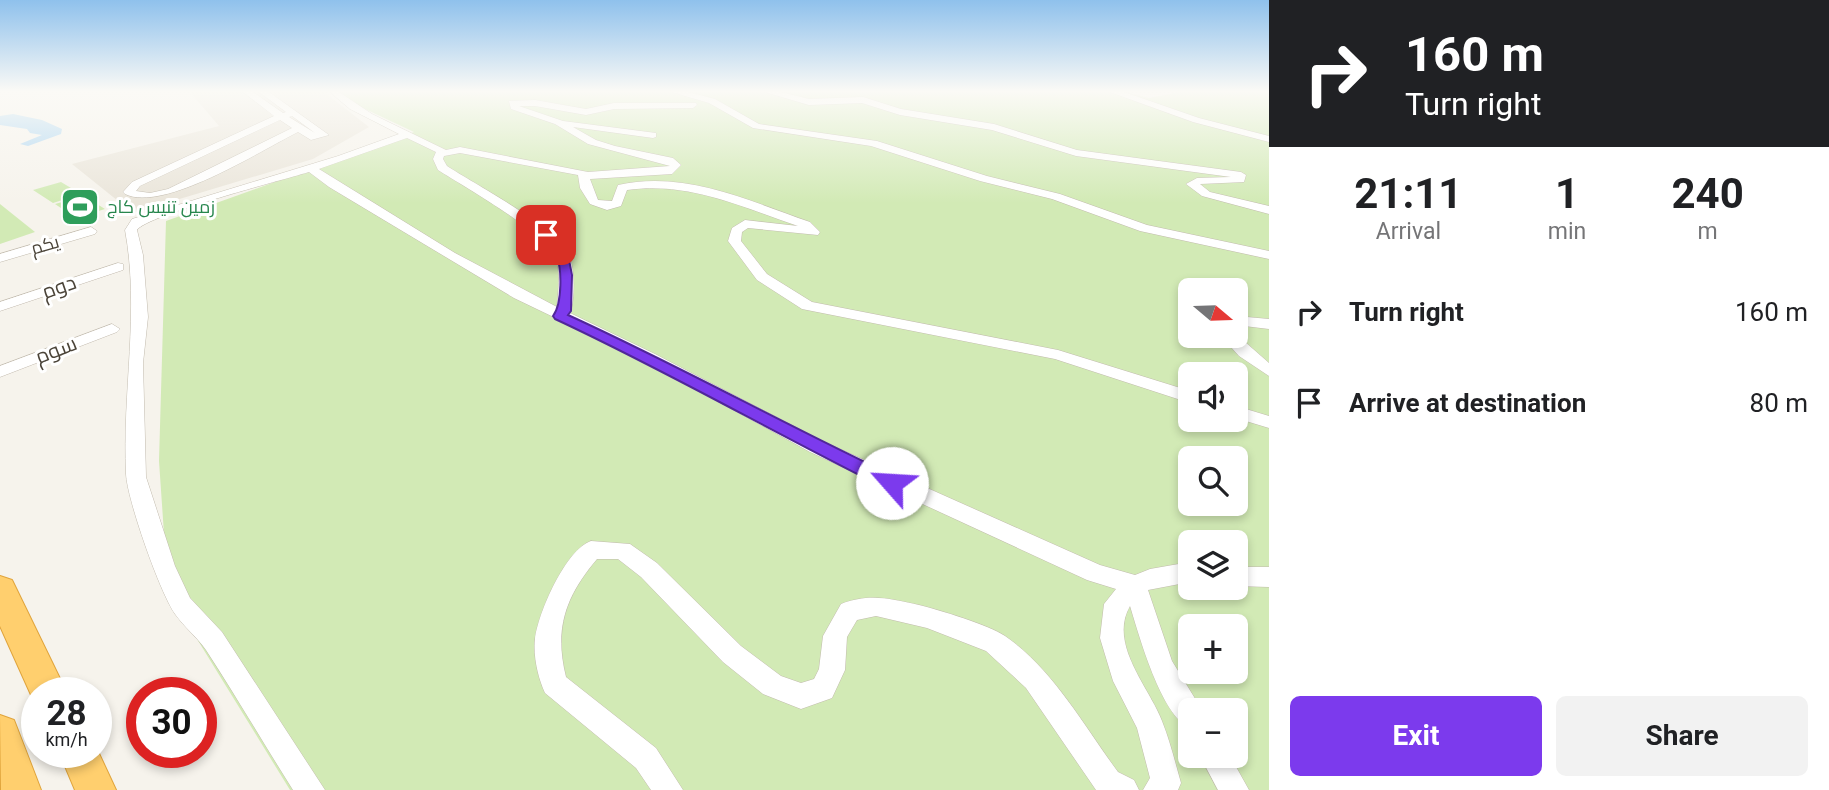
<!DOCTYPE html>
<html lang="en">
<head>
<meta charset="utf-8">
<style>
  body { margin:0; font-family:Roboto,Cairo,sans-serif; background:#f2f2f2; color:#202124; height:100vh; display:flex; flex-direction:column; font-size:26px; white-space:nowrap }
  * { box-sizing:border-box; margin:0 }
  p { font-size:23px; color:#757577 }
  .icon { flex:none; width:38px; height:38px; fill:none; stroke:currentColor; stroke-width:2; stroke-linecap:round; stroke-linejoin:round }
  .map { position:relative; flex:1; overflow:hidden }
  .details { display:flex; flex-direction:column; background:#fff; width:560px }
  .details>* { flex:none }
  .hud { background:#202124; color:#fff; overflow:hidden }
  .needle { width:46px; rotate:109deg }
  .fabs { position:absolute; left:1178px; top:278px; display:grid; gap:14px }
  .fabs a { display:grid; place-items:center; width:70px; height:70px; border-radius:10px; background:#fff; box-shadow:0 4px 10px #0003; font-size:35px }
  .speed { position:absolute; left:21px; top:677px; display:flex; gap:14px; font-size:35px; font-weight:700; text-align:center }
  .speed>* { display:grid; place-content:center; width:91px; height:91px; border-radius:50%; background:#fff; box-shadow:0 4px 10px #0003; line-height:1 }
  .speed small { font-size:18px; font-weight:400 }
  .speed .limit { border:10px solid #d22; background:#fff; color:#111 }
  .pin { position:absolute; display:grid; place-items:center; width:60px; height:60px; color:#fff; margin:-30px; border-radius:14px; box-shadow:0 4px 10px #0006 }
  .me { position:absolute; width:77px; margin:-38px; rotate:296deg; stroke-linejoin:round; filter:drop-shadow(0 0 5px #0008) }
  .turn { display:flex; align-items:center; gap:24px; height:147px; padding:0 21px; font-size:32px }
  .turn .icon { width:91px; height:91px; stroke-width:2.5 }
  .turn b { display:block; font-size:49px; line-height:60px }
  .eta { display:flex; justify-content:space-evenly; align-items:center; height:119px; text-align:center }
  .eta b { font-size:42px; font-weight:700; line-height:49px }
  .primary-button { display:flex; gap:14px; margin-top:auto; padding:14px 21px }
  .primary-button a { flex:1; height:80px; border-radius:10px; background:#7c3aed; color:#fff; font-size:28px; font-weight:700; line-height:80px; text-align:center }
  .primary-button a+a { background:#f2f2f2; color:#202124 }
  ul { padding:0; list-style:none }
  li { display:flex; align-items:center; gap:21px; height:91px; padding:0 21px }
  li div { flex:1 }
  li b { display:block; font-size:26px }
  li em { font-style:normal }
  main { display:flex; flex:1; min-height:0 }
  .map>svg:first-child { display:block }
</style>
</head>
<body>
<main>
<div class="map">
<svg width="1269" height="790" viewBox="0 0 1269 790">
  <rect width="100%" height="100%" fill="#f6f3ec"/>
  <!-- residential -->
  <path fill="#eae5da" d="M190,92H324L369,127L313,159L133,213L72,164L219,126Z"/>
  <!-- green -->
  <path fill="#d2eab5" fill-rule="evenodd" d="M329,92H1126L1149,98L1179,92H1269V790H290L168,592L159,461L166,221L414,132ZM1190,290H1236V336H1190ZM1190,374H1236V420H1190ZM1190,458H1236V504H1190ZM1190,542H1236V588H1190ZM1190,626H1236V672H1190ZM1190,710H1236V756H1190Z
    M61,182L81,194L53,203L33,190Z
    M84,196L105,209L76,218L55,204Z
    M0,204L35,232L0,244Z"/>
  <!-- water -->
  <path fill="#a9d4f2" d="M13,114L42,120L62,129L61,134L28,146L20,144L42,135L30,133L27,129L0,125V116Z"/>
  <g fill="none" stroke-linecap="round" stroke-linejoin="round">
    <!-- minor casing -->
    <g stroke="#c2bbae" stroke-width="1">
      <path id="minor" d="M243,92H253L283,113L286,112L259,92H269L329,135L311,140L298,132C260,151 163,213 125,194L123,192L132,182L274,116ZM292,116L315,133L289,117ZM280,120L292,128L168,189L150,193L136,191L140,186Z
        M330,92H339L372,114L446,150L460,147L588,172L670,166L588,144L555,124L511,109L509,101L535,100L586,109L614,103H696L697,105L693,108L614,109L586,115L535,106H519L563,121L656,133V137L653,138L573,127L596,140L615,146L673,158L681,165L672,174L590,179L598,200L612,201L618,185C685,170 749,201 810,222L820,232L818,235L748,228L742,232L741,241L767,274L812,302L1058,350L1190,391V403L1055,359L802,309L757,280L728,241L732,228L745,220L798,226C742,207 688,181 627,190L621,206L607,210L590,204L580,188L578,175L460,153L444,156L443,159L447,166C476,185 555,226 569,255C575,270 575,299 570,313L655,354L824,442L1100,565L1135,575L1150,569L1190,562V582L1148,590L1172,661L1202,710H1190V728C1161,716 1139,635 1130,606C1108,644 1149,687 1162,721C1170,741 1175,762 1181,783L1178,790H1143L1150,778L1137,728L1113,681L1100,638L1104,604L1116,589L1087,580L810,452L643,360L514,298L329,187L309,172C283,180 147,215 137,230L143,255L148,317L143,363L146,477L175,566L190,598L222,632L325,790H293C264,744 236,696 206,650C197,637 184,627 175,614C160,593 127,499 126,474C122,392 140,311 125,230L132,219L338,156L399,134L350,109ZM407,138L436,152L433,159L438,170C463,186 548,234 556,258C561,274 558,291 557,307L455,253L319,169Z
        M672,92H688L715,99L759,124L877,141L987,176L1060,194L1147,225L1269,251V259L1140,231L1052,199L980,181L871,146L753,128L709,103Z
        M765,92H781L809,99L863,97L901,109L994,124L1077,150L1241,172L1246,175L1244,182L1200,184L1210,192L1269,206V214L1202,196L1186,184L1197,178L1231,177L1076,156L992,130L900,115L862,103L809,105Z
        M1110,92H1124L1199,118L1269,136V142L1193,122Z
        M91,227L97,231L95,234L0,262V254Z
        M118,263L123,264V270L0,311V302Z
        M1236,316L1269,319V329L1236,325Z
        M112,324L120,329L117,332L0,377V366Z
        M1236,334L1269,363V376L1239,356L1221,336H1236Z
        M1236,406L1269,416V428L1236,418Z
        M591,541L630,544L657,563L741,646L781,676L801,683L814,679L819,669L823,636L841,604C870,593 890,599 919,605C939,610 989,625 1005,636C1053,669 1084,726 1118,772L1134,780L1139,790H1096L1026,688L986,651L927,628L876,616L857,620L847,637L845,670L832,698L801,709L763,694L723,662L641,577L618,559H597C565,597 554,629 566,677L656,748L683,790H651L636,768L545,693C538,678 533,656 535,639C538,613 566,549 591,541Z
        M1236,567H1269V587L1236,586Z
        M1200,756H1230L1249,790H1218Z"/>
    </g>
    <!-- highway casing -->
    <g stroke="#e0a43c" stroke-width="2">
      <path id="highway" d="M0,576L12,580L67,693H37L36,706L0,626Z
        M0,715L14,720L41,790H1Z
        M96,747L116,790H75L59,752H96Z"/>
    </g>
    <!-- minor -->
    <use href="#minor" fill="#fff" fill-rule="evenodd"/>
    <!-- highway -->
    <use href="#highway" fill="#ffcf6e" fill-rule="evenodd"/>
  </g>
  <!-- sky -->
  <linearGradient id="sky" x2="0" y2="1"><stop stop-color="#8fc1ec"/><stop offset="0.45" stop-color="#fbfaf6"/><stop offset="1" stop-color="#fbfaf6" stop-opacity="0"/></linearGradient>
  <rect width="1269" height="203" fill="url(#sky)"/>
  <!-- route -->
  <path fill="#7c3aed" stroke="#51269a" stroke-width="2" d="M542,232H550L568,255L572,275L571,311L568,315C680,366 787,426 898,478L901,483L898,488H885C774,433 667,371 555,319L553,316C562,304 563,267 555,253C551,247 544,241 540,235Z"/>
  <!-- icons -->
  <defs>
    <g id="stadium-square" transform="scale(2.0125)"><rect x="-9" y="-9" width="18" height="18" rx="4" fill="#2e9e5b" stroke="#fff"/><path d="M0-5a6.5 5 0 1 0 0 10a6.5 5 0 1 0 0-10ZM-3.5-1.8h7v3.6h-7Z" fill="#fff"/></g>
  </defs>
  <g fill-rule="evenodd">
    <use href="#stadium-square" x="80" y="207"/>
  </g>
  <g text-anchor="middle" stroke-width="6" stroke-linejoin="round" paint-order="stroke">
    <!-- far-leisure labels -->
    <g font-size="18" fill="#27864d" stroke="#fff" text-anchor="start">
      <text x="107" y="213">زمین تنیس کاج</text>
    </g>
    <!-- far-street labels -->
    <g font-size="18" fill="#4b4439" stroke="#fff">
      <text transform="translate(45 245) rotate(-16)" y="6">یکم</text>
    </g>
    <!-- street labels -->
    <g font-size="21" fill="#4b4439" stroke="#fff">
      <text transform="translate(59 287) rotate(-19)" y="7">دوم</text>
      <text transform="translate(56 350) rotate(-21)" y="7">سوم</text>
    </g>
  </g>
</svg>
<div class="fabs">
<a><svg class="needle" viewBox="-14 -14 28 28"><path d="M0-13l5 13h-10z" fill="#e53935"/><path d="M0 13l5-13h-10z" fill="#757577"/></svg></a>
<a><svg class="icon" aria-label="sound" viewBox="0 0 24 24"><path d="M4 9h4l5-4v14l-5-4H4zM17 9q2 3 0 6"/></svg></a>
<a><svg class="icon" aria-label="search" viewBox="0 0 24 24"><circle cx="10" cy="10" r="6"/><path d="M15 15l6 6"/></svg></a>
<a><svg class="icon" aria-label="layers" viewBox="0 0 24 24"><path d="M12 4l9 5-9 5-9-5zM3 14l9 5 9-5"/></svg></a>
<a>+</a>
<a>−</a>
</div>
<div class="speed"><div>28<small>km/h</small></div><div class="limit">30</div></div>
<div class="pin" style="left:546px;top:235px;background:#d93025"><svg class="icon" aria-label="arrive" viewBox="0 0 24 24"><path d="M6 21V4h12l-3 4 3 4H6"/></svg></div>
<svg class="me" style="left:892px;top:483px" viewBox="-20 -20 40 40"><circle r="19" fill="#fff"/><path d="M0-13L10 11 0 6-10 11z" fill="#7c3aed"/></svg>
</div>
<section class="details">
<div class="hud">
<div class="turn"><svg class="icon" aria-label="right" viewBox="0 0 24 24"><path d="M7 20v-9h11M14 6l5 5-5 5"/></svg><div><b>160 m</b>Turn right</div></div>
</div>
<div class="eta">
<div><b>21:11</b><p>Arrival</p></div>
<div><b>1</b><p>min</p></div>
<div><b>240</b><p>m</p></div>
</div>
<ul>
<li><svg class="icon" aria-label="right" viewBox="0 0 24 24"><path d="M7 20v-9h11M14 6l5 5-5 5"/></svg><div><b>Turn right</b></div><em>160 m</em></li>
<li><svg class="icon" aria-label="arrive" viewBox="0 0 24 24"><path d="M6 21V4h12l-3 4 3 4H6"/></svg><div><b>Arrive at destination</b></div><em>80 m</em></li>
</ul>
<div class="primary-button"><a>Exit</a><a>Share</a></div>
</section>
</main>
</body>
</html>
